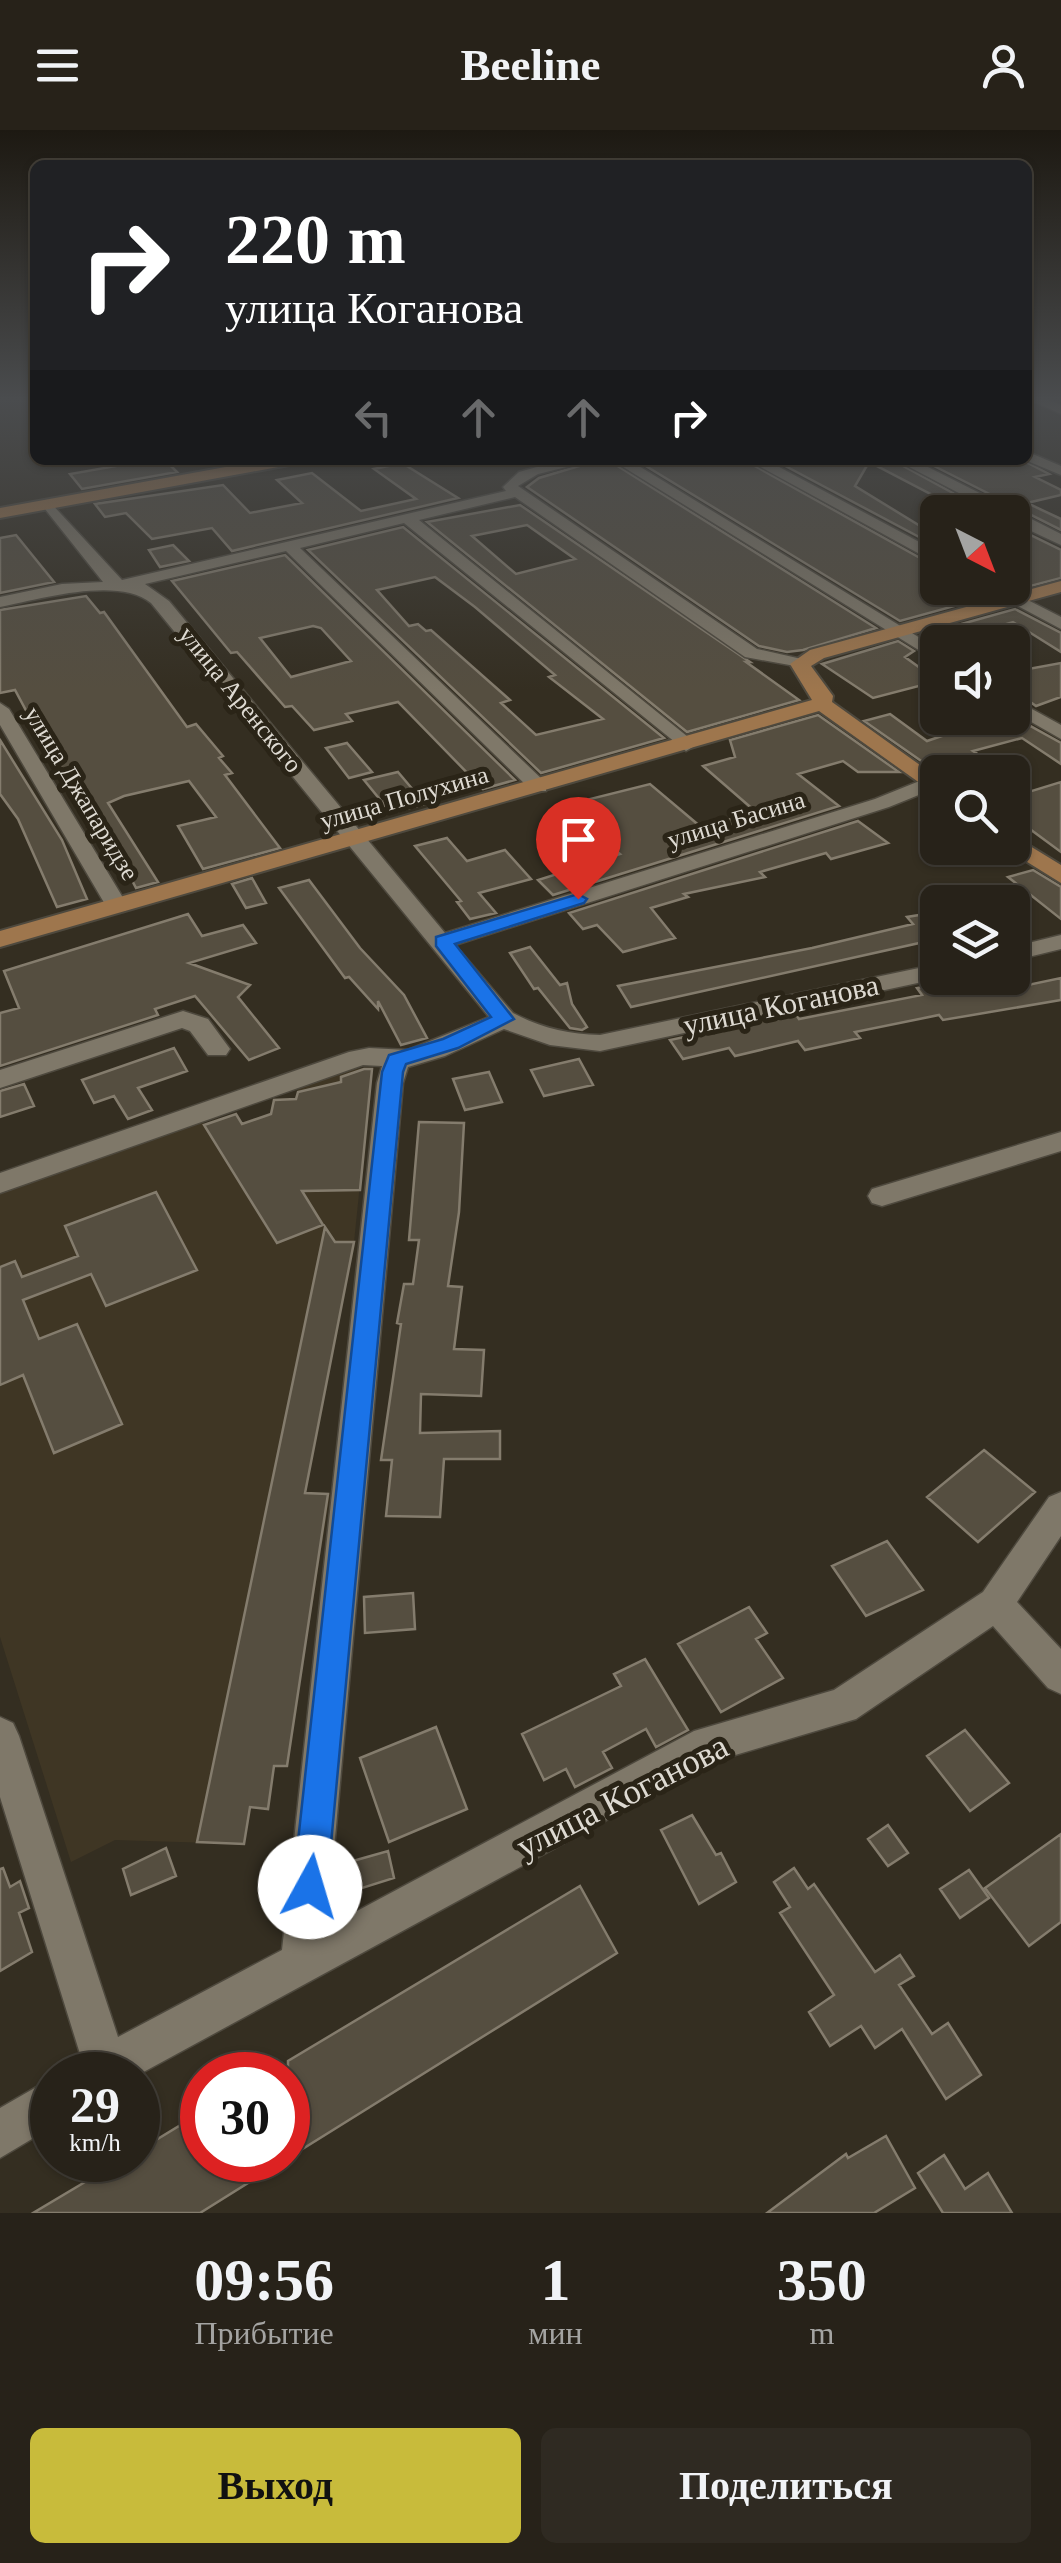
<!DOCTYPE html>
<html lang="ru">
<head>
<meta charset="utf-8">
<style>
  body { margin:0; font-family:Georgia,serif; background:#2f2a22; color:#f1f3f6; height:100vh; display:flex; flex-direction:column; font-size:38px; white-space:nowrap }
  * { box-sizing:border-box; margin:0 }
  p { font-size:32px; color:#a4a4a2 }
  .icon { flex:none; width:55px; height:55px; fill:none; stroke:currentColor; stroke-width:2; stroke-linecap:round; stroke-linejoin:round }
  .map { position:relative; height:2083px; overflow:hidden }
  .sheet { display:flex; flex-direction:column; background:#272219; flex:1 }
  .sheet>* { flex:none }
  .guide { position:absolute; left:30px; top:30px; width:1002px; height:305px; border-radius:15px; box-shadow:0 2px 8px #0004,0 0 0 2px #433f38; background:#202124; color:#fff; overflow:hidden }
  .needle { width:65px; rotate:138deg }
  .controls { position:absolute; left:920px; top:365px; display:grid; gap:20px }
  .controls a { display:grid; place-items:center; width:110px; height:110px; border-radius:15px; background:#272219; box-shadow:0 2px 8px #0004,0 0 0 2px #433f38; font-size:50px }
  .speed { position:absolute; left:30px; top:1922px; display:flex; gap:20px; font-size:50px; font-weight:700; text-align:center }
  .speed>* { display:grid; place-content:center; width:130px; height:130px; border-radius:50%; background:#272219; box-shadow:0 2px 8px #0004,0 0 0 2px #433f38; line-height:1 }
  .speed small { font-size:25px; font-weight:400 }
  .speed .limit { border:15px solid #d22; background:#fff; color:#111 }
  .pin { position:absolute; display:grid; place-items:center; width:85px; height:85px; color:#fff; margin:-102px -42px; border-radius:50% 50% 50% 0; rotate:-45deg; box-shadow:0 0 10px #0007 }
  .pin .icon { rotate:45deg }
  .me { position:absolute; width:110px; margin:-55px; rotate:6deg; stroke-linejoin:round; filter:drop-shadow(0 0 8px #0008) }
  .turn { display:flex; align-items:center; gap:35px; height:210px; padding:0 30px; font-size:45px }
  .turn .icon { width:130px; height:130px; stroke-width:2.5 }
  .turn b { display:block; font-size:70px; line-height:85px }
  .lanes { display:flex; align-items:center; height:95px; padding:0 30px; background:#0003; justify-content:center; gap:50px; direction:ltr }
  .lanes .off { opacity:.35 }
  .eta { display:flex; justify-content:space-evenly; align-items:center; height:170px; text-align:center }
  .eta b { font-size:60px; font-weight:700; line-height:70px }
  .button { display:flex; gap:20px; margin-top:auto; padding:20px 30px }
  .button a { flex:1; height:115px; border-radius:15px; background:#c8bb3b; color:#111; font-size:40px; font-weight:700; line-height:115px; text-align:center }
  .button a+a { background:#2f2a22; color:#f1f3f6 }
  header { display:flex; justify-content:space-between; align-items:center; height:130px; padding:0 30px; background:#272219; font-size:45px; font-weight:700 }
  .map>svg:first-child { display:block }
</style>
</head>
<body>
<header><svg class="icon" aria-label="menu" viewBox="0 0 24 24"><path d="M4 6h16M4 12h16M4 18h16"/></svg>Beeline<svg class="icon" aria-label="person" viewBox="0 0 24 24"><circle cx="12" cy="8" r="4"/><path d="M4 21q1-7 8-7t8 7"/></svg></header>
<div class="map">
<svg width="1061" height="2083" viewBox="0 0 1061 2083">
  <rect width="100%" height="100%" fill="#342e21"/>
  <!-- built -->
  <path fill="#3f3624" d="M372,938L354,1112L305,1362L330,1364L287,1636L274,1637L268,1679L250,1678L244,1714L115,1710L71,1732L0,1507V1062L202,991L211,1006L271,984L274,969H296L299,954L342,939Z"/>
  <!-- building -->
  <path fill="#554e40" stroke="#847c6d" stroke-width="2.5" fill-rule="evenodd" d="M150,330H165L177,342L82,359L70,344Z
    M599,330H608L876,498L803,520L787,522L759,516L527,357L539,348Z
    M636,330H744L938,438V458H981L991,466L900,491Z
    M774,330H892L988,382H965L869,332L855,356L938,407V417Z
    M922,330H1022L1049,344L1035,347L1061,360V365L1027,373L1061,389V400Z
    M402,333L458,368L232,421L212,398L152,409L126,383L105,387L95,374L223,355L250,383L302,373L277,350L312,343L361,381L416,369L374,339Z
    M520,375L750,532H746L799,570L687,602L427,392ZM527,395L575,429L516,444L472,406Z
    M1012,396L1061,420V448L1015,460L1011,458Z
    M403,397L664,608L541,643L308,420ZM435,447L475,477L555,545L549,547L603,589L536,605L501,573L510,570L431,500L426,501L418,494L409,496L377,460Z
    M16,405L54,452L0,463V408Z
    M173,415L189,431L160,437L149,420Z
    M285,425L515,650L483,659L398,572L346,584L352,591L314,600L292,576L285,577L237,522L231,523L172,451ZM313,496L321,498L351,531L291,547L260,508Z
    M86,466L100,483L104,482L187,597L196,594L223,626L219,628L232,643L225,645L280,718L203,739L178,696L216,687L189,651L124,666L108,673L158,752L136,758L116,719L110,720L91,690L95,688L37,601L15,560L0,563V480Z
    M1015,479L1061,503V522L1013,492L938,514L922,505Z
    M898,511L914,521L905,527L938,551L873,568L822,534Z
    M1061,533V567L1036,576L1012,559V542Z
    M890,584L927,611L995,588H1016L1061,613V634L1022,608L973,621L1005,642H937L864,591Z
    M818,585L899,642H858L843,631L798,644L839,676L553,765L538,750L620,724L562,676L650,654L701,697L756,682L703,636L735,627L730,610Z
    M0,610L62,710L87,769L57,777L18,689L0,664Z
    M347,613L372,642L349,648L326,618Z
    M398,642L425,674L391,683L364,650Z
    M1012,648L1032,661L1061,652V722L1027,697L1012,702Z
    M858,691L888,713L831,729L826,723L760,742L765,747L684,764L688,767L651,778L675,808L623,822L597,795L583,799L569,783Z
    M447,708L467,731L505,720L531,749L479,763L496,783L470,789L457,772L461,771L415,716Z
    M1033,740L1061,757V789L1008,747Z
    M252,748L266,773L246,778L232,754Z
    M309,750L360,818L404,865L427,908L401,915L378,871V879L349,847L345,848L279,758Z
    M938,782V829L924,812L631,877L618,856L812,818L913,794L907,787Z
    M188,784L202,806L243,795L256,813L189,833L250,855L238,867L279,918L249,930L195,866L155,879L158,885L0,936V883L19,878L4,841Z
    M530,817L560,855L567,853L572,874L587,897L582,900L570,898L538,858L534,859L510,823Z
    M1061,848V870L943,890L939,885L855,902L860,908L805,920L798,911L735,926L729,918L683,929L670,910L795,883L799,889L922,865L917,858L954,851L961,859L996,851L1004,860Z
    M174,918L187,941L138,958L152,980L128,989L114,966L94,973L82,950Z
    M579,929L593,955L544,966L531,940Z
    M364,939H372L360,1060L302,1061L323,1095L277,1113L204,995L236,984L242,994L271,984L274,970L296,969L298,962L341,952V947Z
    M489,942L502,972L465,980L453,949Z
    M24,954L34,976L0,987V961Z
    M419,992L464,993L459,1082L448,1156L462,1157L454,1219L484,1220L481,1266L421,1264L420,1303L500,1301V1329H444L440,1387L386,1386L392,1330H381L401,1194L397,1193L404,1154H413L419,1110H409Z
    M156,1062L197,1140L106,1176L91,1144L23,1170L39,1209L77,1194L122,1294L54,1323L23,1245L0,1255V1137L15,1131L22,1147L78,1126L65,1096Z
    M325,1097L335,1112H354L305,1363L328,1364L287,1636H274L268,1679L250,1677L244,1714L197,1712Z
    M984,1320L1035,1362L978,1412L927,1367Z
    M887,1411L923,1460L866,1486L832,1436Z
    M413,1463L415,1499L365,1503L364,1467Z
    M749,1477L767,1503L756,1509L783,1548L721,1582L678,1514Z
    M645,1529L688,1600L656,1617L646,1599L603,1622L612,1638L575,1657L566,1639L544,1650L522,1604L621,1556L614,1544Z
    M436,1597L467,1679L389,1712L360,1628Z
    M965,1600L1009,1653L970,1681L927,1626Z
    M692,1685L716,1725L721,1723L736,1752L699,1774L661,1700Z
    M888,1695L908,1723L888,1736L868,1709Z
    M1061,1704V1792L1029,1816L985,1758Z
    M166,1718L176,1746L131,1765L123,1739Z
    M388,1721L394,1748L359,1759L353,1731Z
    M3,1738L10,1757L20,1751L29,1778L19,1783L32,1822L0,1841V1739Z
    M794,1738L808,1759L814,1754L875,1842L900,1825L914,1846L899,1855L932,1904L948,1893L981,1945L946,1969L902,1899L875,1918L861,1896L830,1916L809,1882L834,1865L780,1783L790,1777L774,1752Z
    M969,1740L989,1768L960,1788L940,1759Z
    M580,1756L617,1823L288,2028V1931Z
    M202,1982V2030H285L200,2083H33L122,2030H138V2021Z
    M886,2006L915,2058L874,2083H767L846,2024L848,2028Z
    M944,2025L965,2059L988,2043L1012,2083H943L918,2043Z"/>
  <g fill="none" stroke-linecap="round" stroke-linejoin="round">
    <!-- street casing -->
    <g stroke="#4e493e" stroke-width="3">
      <path id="street" d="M1028,269H1045L1061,275V284Z
        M1028,322L1061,336V345L1025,330Z
        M562,330H595L538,344L518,356L757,519L806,530V538L745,527L515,367L419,390L693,611L696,615L686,621L404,393L300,418L546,653V661H532L286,421L145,454L169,471L445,803L875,669L922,650L938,652L936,658L889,677L455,815L513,883C541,898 568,904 600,905L938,834V848H941L600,921L550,915L504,899L445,926L408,937L403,953L327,1797L694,1601L834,1560L983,1462L1049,1367L1061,1362V1406L1017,1472L1061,1519V1564L1048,1558L993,1496L856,1589L715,1631L138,1945H71L81,1927L0,1667V1587L13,1593L19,1606L118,1907L282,1820L377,953L382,936L363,935L0,1063V1043L349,922L369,918L408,920L489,887L151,473C118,446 40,469 0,477V467L62,454L103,452L41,374L48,370L122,450L506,361L503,357L519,342Z
        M612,330H629L938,519V532Z
        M748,330H766L938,422V434Z
        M896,330H914L1061,404V415L1012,392V382H995Z
        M984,458H1004L1061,487V499Z
        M1012,568L1061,595V609L1012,581Z
        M0,573L9,579L128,776L125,781H109L106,776L0,595Z
        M1061,805V819L1012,831V817Z
        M183,881L208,889L230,919L226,925H208L190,901L182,898L0,958V940Z
        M1061,1002V1021L882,1076L872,1073L868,1066L872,1059Z
        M52,1948V1997L0,2028V1978Z"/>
    </g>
    <!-- secondary casing -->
    <g stroke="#4e493e" stroke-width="4">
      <path id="secondary" d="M264,330H297L289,335L0,388V378Z
        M1061,451V462L824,528L811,536L833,566L832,572L938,648V666L819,581L0,817V801L812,570L790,534L810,520Z
        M1012,705L1061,735V753L1005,718H1012Z"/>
    </g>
    <!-- street -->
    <use href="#street" fill="#7f7869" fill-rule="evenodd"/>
    <!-- secondary -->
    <use href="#secondary" fill="#9e764d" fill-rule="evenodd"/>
  </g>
  <!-- sky -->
  <linearGradient id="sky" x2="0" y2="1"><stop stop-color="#1d1912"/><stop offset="0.48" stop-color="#4a4c4e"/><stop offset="1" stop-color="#4a4c4e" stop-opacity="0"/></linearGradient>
  <rect width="1061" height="560" fill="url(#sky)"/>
  <!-- route -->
  <path fill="#1a73e8" stroke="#114b97" stroke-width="2.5" d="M578,764L587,769L584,773L455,814L514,889L458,918L406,934L403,942L327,1757L322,1769L310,1774L298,1769L293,1757L382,942L389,925L443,909L491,887L436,816V807Z"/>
  <g text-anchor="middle" stroke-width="10" stroke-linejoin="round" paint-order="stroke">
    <!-- far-street labels -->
    <g font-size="25" fill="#dedad2" stroke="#2a2417">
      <text transform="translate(241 569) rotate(51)" y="9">улица Аренского</text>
      <text transform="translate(82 663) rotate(59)" y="9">улица Джапаридзе</text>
      <text transform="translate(404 667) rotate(-16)" y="9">улица Полухина</text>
      <text transform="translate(736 689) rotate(-17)" y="9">улица Басина</text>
    </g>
    <!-- street labels -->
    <g font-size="30" fill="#dedad2" stroke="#2a2417">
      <text transform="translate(781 875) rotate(-12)" y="10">улица Коганова</text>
    </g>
    <!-- near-street labels -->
    <g font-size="35" fill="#dedad2" stroke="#2a2417">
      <text transform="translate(622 1666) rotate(-27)" y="12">улица Коганова</text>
    </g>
  </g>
</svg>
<div class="controls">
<a><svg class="needle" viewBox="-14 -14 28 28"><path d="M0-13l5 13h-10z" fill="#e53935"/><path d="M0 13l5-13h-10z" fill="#a4a4a2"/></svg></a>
<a><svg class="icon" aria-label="sound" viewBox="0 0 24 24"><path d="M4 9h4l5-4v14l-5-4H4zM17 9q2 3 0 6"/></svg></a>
<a><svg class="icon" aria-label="search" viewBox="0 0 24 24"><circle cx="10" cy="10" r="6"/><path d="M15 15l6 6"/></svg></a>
<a><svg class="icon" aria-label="layers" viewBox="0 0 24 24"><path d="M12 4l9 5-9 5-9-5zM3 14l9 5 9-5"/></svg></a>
</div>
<div class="speed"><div>29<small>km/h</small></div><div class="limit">30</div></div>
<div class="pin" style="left:578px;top:769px;background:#d93025"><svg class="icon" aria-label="arrive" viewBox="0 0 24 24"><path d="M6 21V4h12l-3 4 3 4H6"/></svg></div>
<svg class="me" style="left:310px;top:1757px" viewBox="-20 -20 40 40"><circle r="19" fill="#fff"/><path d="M0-13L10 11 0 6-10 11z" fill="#1a73e8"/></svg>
<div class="guide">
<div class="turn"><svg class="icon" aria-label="right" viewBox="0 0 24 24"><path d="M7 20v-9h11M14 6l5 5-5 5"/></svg><div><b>220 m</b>улица Коганова</div></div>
<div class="lanes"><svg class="icon off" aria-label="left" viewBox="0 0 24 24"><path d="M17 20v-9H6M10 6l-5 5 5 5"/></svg><svg class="icon off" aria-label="ahead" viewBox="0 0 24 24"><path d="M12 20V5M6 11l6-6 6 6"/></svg><svg class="icon off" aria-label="ahead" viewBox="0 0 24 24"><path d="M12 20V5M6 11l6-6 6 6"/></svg><svg class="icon" aria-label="right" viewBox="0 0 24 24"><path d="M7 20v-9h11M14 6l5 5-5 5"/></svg></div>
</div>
</div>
<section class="sheet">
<div class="eta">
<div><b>09:56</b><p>Прибытие</p></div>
<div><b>1</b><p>мин</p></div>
<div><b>350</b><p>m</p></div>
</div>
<div class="button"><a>Выход</a><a>Поделиться</a></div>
</section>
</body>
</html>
